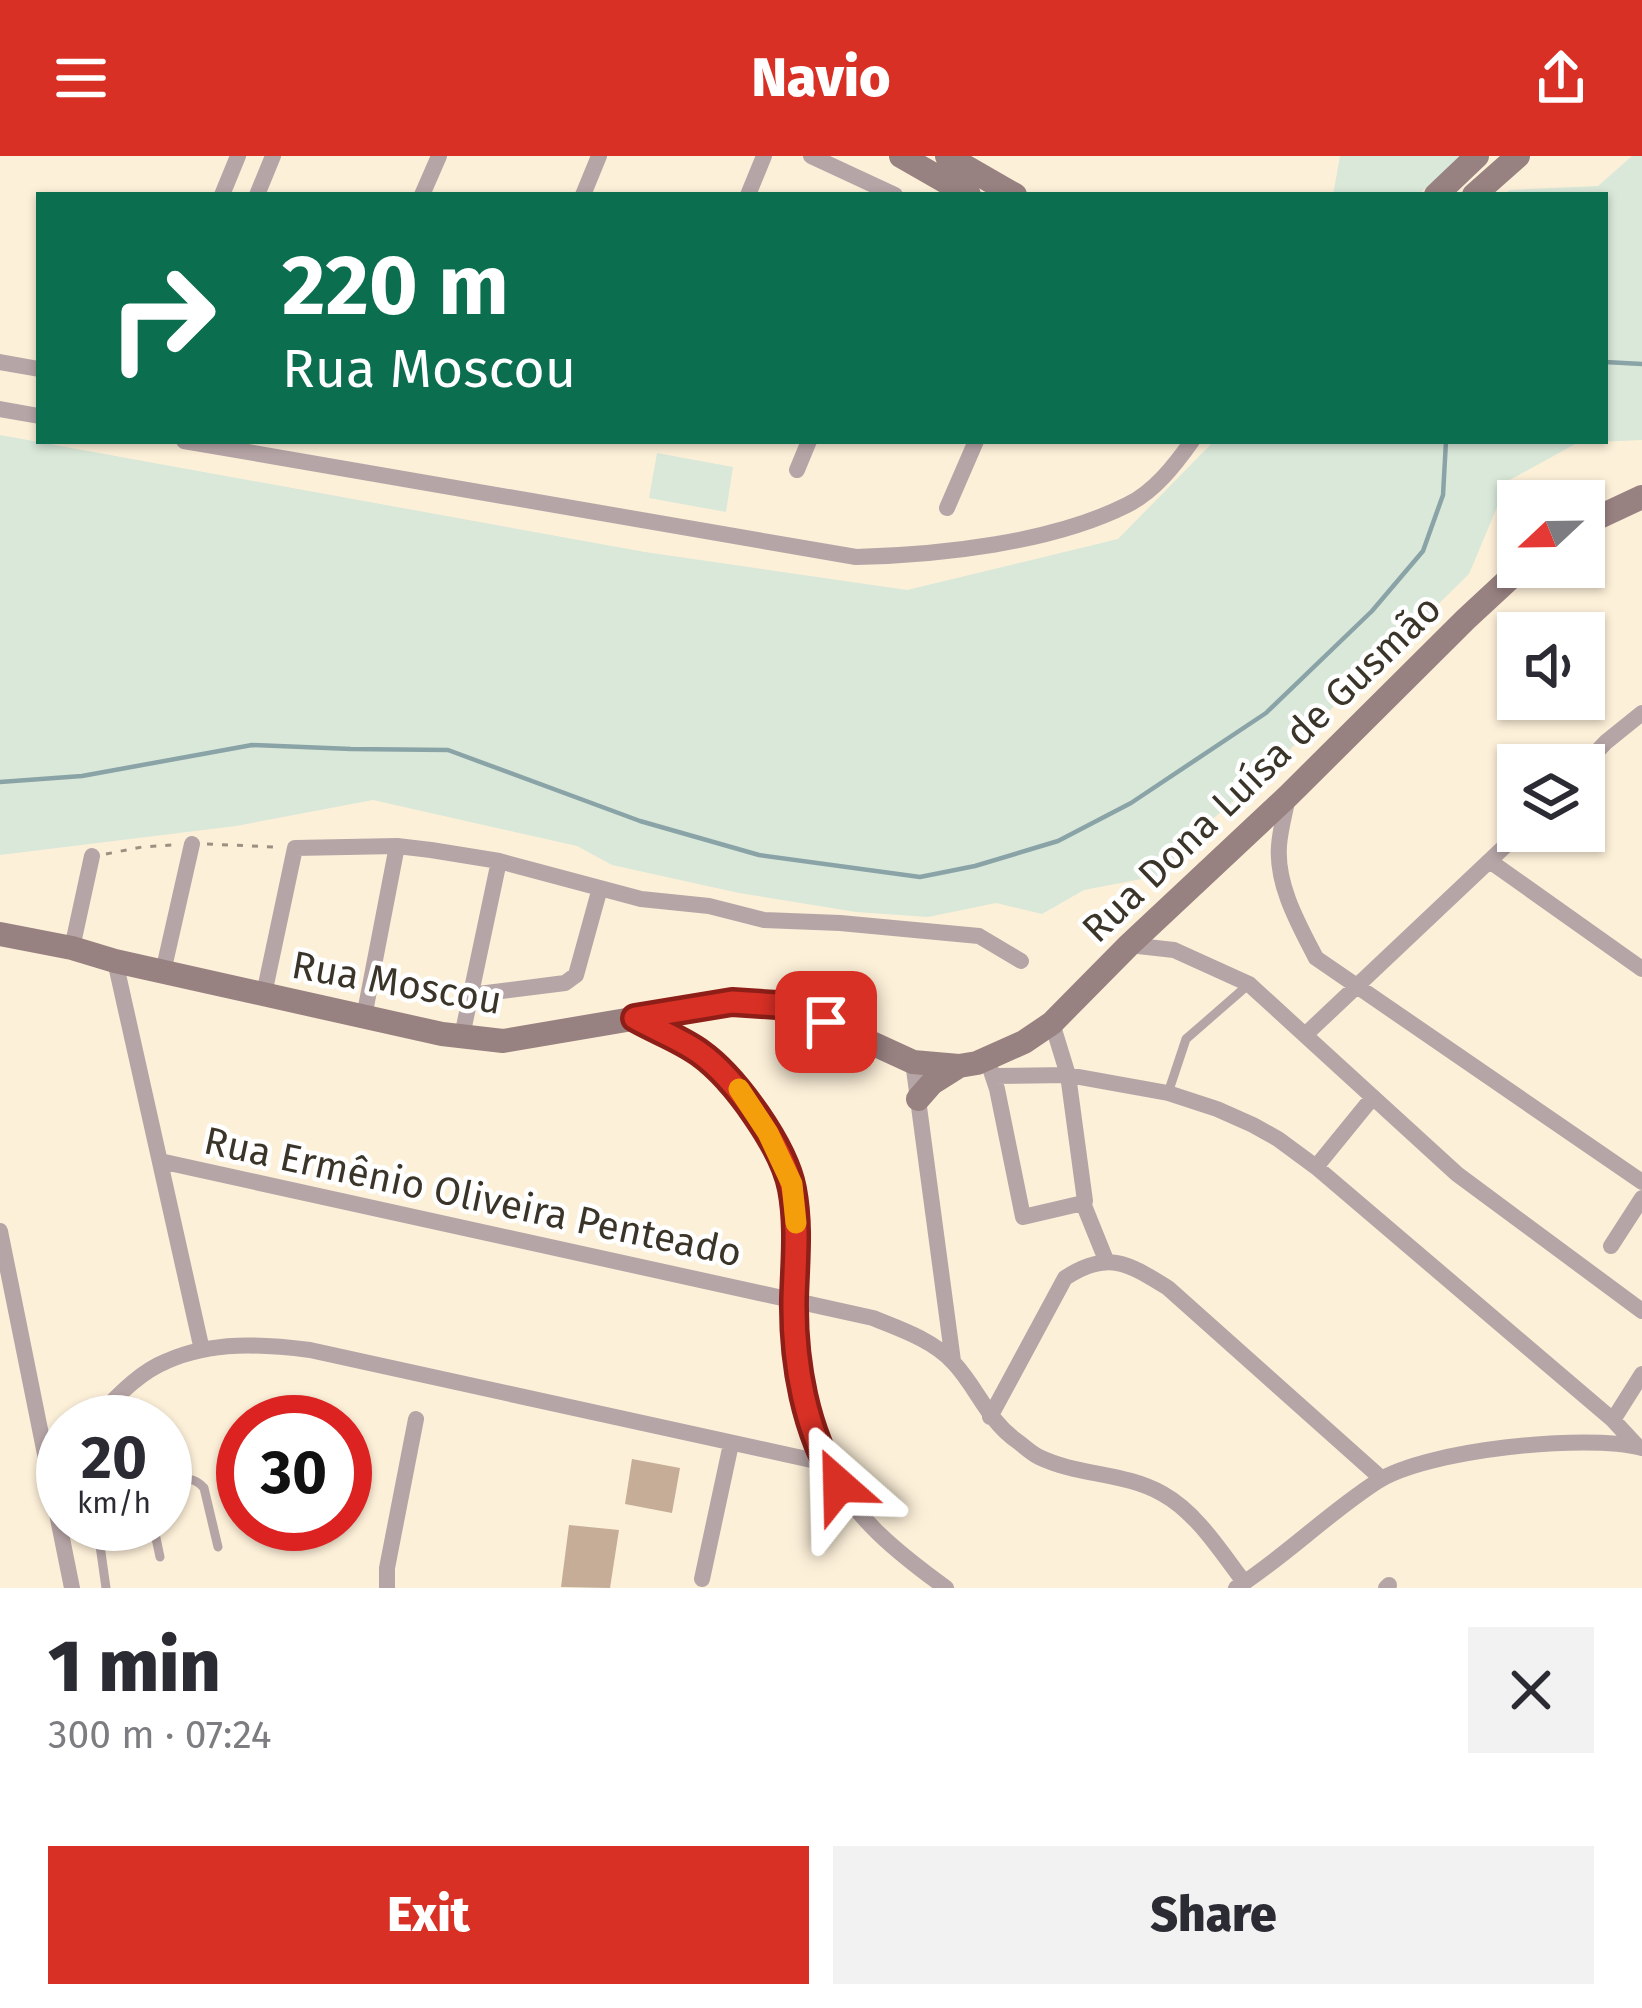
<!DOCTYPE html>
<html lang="en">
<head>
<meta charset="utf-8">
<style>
  body { margin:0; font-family:"Fira Sans",sans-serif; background:#f2f2f3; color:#2b2b33; height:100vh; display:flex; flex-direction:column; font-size:45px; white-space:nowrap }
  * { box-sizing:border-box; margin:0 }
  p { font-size:39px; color:#7c7c81 }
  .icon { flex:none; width:66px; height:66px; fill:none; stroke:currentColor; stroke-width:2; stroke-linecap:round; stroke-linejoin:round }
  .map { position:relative; height:1432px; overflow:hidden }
  .side { display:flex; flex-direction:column; background:#fff; flex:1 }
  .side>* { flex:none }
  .guide { position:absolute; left:36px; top:36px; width:1572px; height:252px; border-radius:0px; box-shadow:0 3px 9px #0004; background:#0b6e4f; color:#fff; overflow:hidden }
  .needle { width:78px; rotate:248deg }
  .controls { position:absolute; left:1497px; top:324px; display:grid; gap:24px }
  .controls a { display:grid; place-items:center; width:108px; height:108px; border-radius:0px; background:#fff; box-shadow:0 3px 9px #0004; font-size:60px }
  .speed { position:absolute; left:36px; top:1239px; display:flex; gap:24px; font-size:60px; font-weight:700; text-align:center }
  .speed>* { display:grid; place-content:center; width:156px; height:156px; border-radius:50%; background:#fff; box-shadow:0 3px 9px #0004; line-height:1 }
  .speed small { font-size:30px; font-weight:400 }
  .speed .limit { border:18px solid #d22; background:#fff; color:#111 }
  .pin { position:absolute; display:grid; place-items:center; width:102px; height:102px; color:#fff; margin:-51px; border-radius:24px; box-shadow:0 6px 18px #0006 }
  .me { position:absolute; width:132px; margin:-66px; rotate:335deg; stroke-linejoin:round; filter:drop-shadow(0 0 9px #0008) }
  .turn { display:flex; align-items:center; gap:42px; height:252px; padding:0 48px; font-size:54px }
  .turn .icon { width:156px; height:156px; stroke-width:2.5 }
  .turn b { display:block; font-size:84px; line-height:102px }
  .round { display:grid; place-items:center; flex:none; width:126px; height:126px; border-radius:0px; background:#f2f2f3 }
  .headline { display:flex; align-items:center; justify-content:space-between; height:204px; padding:0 48px }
  h1 { font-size:72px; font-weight:800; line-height:90px }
  .cta { display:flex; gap:24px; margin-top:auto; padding:24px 48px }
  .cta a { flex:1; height:138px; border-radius:0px; background:#d93025; color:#fff; font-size:48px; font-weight:800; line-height:138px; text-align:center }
  .cta a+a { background:#f2f2f3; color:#2b2b33 }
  header { display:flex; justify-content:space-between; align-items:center; height:156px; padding:0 48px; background:#d93025; color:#fff; font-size:54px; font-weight:800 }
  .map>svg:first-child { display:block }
</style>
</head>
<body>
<header><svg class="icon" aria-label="menu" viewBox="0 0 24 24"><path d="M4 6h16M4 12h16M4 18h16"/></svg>Navio<svg class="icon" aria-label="share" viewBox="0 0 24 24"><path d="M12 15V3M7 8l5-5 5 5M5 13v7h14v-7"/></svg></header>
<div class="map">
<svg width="1642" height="1432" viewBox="0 0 1642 1432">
  <rect width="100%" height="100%" fill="#fdf0d9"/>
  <!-- green -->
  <path fill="#d9e8d9" d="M1340,0H1462L1418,39H1333Z
    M1632,0H1642V284L1577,287L1508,325L1469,418L1269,614L1207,668L1157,720L1084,734L1042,758L996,747L928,761L856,756L739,737L612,709L577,690L373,644L236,670L0,699V279L645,396L907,434L1118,383L1214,285H1605V39H1503L1510,34L1598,30Z
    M657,297L733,311L726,356L649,342Z"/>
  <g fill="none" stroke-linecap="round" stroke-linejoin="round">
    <!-- stream -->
    <path stroke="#8aa3a7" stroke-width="4.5" d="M1605,206L1642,208
      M0,626L82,620L252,589L351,593L448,594L640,665L759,699L920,721L975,710L1058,685L1131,647L1266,557L1372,455L1423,395L1443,339L1446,285"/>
  </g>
  <!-- building -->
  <path fill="#c6ad97" d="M632,1303L680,1312L672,1357L625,1348Z
    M569,1369L619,1374L610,1432L561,1431Z"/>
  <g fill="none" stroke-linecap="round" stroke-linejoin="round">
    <!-- path -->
    <path stroke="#9a9180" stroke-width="3" stroke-dasharray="6 9" stroke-linecap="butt" d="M207,688L275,691
      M106,698L142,691L173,689"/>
    <!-- lane -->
    <path stroke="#b6a5a6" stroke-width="9" d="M1168,937L1186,883L1248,829
      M165,1325C181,1323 193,1319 204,1332L218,1391
      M97,1368L106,1432
      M153,1368L160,1401"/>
    <!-- street -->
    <path stroke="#b6a5a6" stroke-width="16" d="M811,0L895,39
      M222,39L238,0
      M257,39L273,0
      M422,39L439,0
      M583,39L599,0
      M748,39L764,0
      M0,206L39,213
      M0,253L39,260
      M184,285L856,401C940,399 1051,387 1127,349C1154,336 1175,309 1192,285
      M797,314L809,285
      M947,352L976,285
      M1584,609L1606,586L1642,557
      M1288,641C1285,657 1280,674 1279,690C1276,729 1299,769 1316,802L1642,1026
      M1491,706L1642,813
      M1129,789L1174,794L1249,828L1457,1018L1642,1155
      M72,792L92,700
      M115,805L202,1194
      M163,816L192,688
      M264,838L295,692L397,690L431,694L499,705L641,743L709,750L764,764L840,767L979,780L1021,805
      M470,839L565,827L576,819L600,732
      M364,861L397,690
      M635,863C656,874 681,883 700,897C735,922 782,989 792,1031C796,1047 798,1068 798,1085C798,1103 795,1122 795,1140C793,1192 802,1263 826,1309C854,1362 899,1398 946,1432
      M1052,867L1068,919L1085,1045L1083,1047L1106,1104
      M1305,879L1521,675
      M462,880L499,705
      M913,906L953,1205
      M990,912L997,933L1023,1061L1083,1047
      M993,920L1068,919L1168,937L1217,953L1253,969L1278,983L1316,1011L1613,1264L1637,1290
      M160,1005L873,1162C900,1173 933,1184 953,1206C977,1231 987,1264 1017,1285C1024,1290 1031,1297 1039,1301C1078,1320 1125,1316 1163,1338C1197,1357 1221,1396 1244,1426
      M1316,1011L1373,941
      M0,1075L72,1432
      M1611,1090L1642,1042
      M990,1261L1065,1122C1108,1094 1128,1107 1168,1132L1381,1322
      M1613,1264L1642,1218
      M92,1266C114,1244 137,1217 167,1205C212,1185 262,1188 310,1194L825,1307
      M702,1423L731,1288
      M387,1432V1412L416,1263
      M1236,1432C1286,1400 1328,1357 1378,1325C1426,1294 1586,1277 1642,1292
      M1386,1432L1389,1429"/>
    <!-- secondary -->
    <path stroke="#988181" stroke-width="24" d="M901,0L969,39
      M947,0L1015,39
      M1436,39L1477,0
      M1474,39L1518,0
      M1584,368L1642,341
      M0,778L72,792L115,805L442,878L503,885L732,846L777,849L826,866L913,906L959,910L977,907L1024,886L1052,867L1129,789L1288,640L1466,463L1522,411
      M918,943L932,927L959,910"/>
  </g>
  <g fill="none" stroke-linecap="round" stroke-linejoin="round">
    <!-- route casing -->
    <g stroke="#8d1f18" stroke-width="30">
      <path id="route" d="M826,866L777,849L732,846L635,862C656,874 681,883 700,897C735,922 784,991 792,1033C799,1070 795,1106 794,1143C793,1206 805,1276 839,1329"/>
    </g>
    <!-- route -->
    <use href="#route" stroke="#d93025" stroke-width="21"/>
    <!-- slow -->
    <path stroke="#f59e0b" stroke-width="21" d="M739,933L768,977L792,1028L796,1067"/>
  </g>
  <g text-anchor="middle" stroke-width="9" stroke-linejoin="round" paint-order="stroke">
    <!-- street labels -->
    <g font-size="39" fill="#3a3429" stroke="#fff">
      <text transform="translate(1261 612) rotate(-44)" y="14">Rua Dona Luísa de Gusmão</text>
      <text transform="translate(397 826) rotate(10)" y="14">Rua Moscou</text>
      <text transform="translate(473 1040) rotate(12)" y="14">Rua Ermênio Oliveira Penteado</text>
    </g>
  </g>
</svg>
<div class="controls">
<a><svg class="needle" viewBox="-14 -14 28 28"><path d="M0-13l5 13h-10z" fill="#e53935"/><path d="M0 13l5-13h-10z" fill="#7c7c81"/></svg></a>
<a><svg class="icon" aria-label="sound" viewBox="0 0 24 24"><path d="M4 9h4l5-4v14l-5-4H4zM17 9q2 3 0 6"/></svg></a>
<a><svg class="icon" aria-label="layers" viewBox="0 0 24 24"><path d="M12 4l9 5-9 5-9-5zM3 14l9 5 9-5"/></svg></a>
</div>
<div class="speed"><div>20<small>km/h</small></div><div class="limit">30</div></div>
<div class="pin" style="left:826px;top:866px;background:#d93025"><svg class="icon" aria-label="arrive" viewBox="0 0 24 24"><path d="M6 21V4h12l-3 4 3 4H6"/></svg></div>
<svg class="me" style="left:839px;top:1329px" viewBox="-20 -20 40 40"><path d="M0-17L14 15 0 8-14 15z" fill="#d93025" stroke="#fff" stroke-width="4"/></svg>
<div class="guide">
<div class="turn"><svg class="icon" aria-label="right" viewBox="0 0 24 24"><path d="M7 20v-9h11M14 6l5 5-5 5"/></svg><div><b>220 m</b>Rua Moscou</div></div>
</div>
</div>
<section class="side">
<div class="headline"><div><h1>1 min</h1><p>300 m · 07:24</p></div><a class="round"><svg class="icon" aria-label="close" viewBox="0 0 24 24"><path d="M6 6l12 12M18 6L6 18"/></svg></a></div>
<div class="cta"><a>Exit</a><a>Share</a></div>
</section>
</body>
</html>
